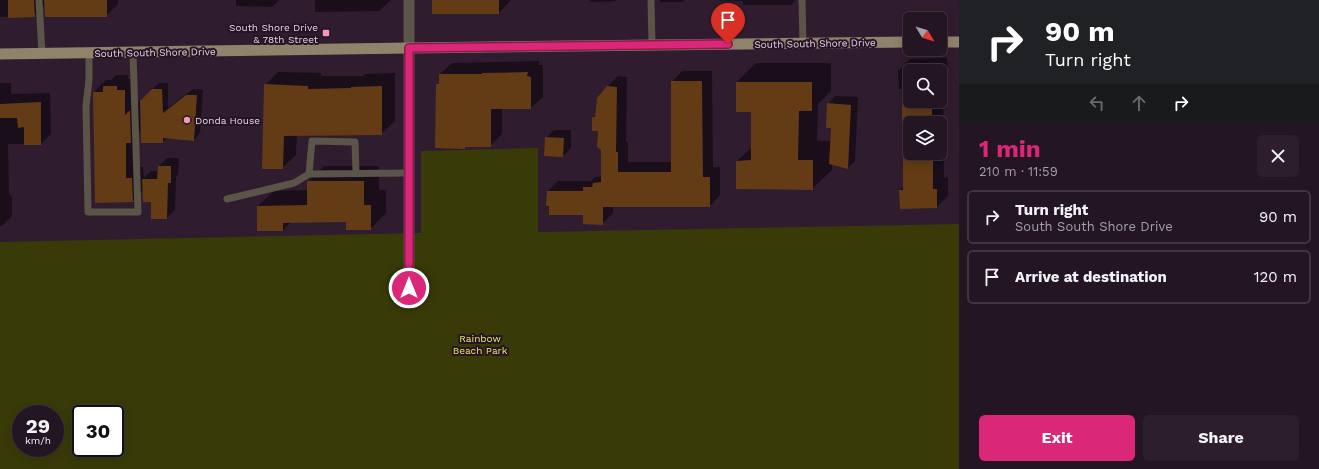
<!DOCTYPE html>
<html lang="en">
<head>
<meta charset="utf-8">
<style>
  body { margin:0; font-family:"Work Sans",sans-serif; background:#2c1e2b; color:#f1f3f6; height:100vh; display:flex; flex-direction:column; font-size:15px; white-space:nowrap }
  * { box-sizing:border-box; margin:0 }
  p { font-size:13px; color:#a39fa6 }
  .icon { flex:none; width:22px; height:22px; fill:none; stroke:currentColor; stroke-width:2; stroke-linecap:round; stroke-linejoin:round }
  .map { position:relative; flex:1; overflow:hidden }
  .details { display:flex; flex-direction:column; background:#241523; width:360px }
  .details>* { flex:none }
  .guide { background:#202124; color:#fff; overflow:hidden }
  .needle { width:26px; rotate:128deg }
  .fabs { position:absolute; left:903px; top:12px; display:grid; gap:8px }
  .fabs a { display:grid; place-items:center; width:44px; height:44px; border-radius:6px; background:#241523; box-shadow:0 2px 10px #0003,0 0 0 1px #413441; font-size:20px }
  .speed { position:absolute; left:12px; top:405px; display:flex; gap:8px; font-size:20px; font-weight:700; text-align:center }
  .speed>* { display:grid; place-content:center; width:52px; height:52px; border-radius:50%; background:#241523; box-shadow:0 2px 10px #0003,0 0 0 1px #413441; line-height:1 }
  .speed small { font-size:10px; font-weight:400 }
  .speed .limit { border:2px solid #111; border-radius:6px; background:#fff; color:#111 }
  .pin { position:absolute; display:grid; place-items:center; width:34px; height:34px; color:#fff; margin:-41px -17px; border-radius:50% 50% 50% 0; rotate:-45deg; box-shadow:0 0 4px #0007 }
  .pin .icon { rotate:45deg }
  .me { position:absolute; width:44px; margin:-22px; rotate:0deg; stroke-linejoin:round; filter:drop-shadow(0 0 3px #0008) }
  .turn { display:flex; align-items:center; gap:14px; height:84px; padding:0 20px; font-size:18px }
  .turn .icon { width:52px; height:52px; stroke-width:2.5 }
  .turn b { display:block; font-size:28px; line-height:34px }
  .lanes { display:flex; align-items:center; height:38px; padding:0 20px; background:#0003; justify-content:center; gap:20px; direction:ltr }
  .lanes .off { opacity:.35 }
  .round { display:grid; place-items:center; flex:none; width:42px; height:42px; border-radius:6px; background:#2c1e2b }
  .headline { display:flex; align-items:center; justify-content:space-between; height:68px; padding:0 20px }
  h1 { font-size:24px; font-weight:700; line-height:30px; color:#db2777 }
  .action { display:flex; gap:8px; margin-top:auto; padding:8px 20px }
  .action a { flex:1; height:46px; border-radius:6px; background:#db2777; color:#fff; font-size:16px; font-weight:700; line-height:46px; text-align:center }
  .action a+a { background:#2c1e2b; color:#f1f3f6 }
  ul { padding:0; list-style:none }
  li { display:flex; align-items:center; gap:12px; height:54px; margin:0 8px 6px; padding:0 12px; border:2px solid #413441; border-radius:6px }
  li div { flex:1 }
  li b { display:block; font-size:15px }
  li em { font-style:normal }
  main { display:flex; flex:1; min-height:0 }
  .map>svg:first-child { display:block }
</style>
</head>
<body>
<main>
<div class="map">
<svg width="959" height="469" viewBox="0 0 959 469">
  <rect width="100%" height="100%" fill="#301c2f"/>
  <!-- green -->
  <path fill="#383b08" fill-rule="evenodd" d="M538,148V232L959,224V469H0V242L421,233V151ZM21,414H55V448H21ZM81,414H115V448H81Z"/>
  <!-- shadow -->
  <path fill="#0007" fill-rule="evenodd" d="M0,0H118V4L106,16L45,5L34,16L0,17Z
    M236,0H279L272,7L236,6Z
    M315,0H391L379,11L315,12Z
    M433,0H510V1L499,13Z
    M590,0H616L615,1L590,2Z
    M660,0H685L683,2H660Z
    M713,0H796L791,5H743V1Z
    M947,58L948,76L943,81L944,178L948,177V196L937,207L900,190L904,186L902,89H899L898,71L910,59ZM910,71H940V101H910ZM910,123H940V153H910Z
    M539,61V65H543V97L531,108H502V134L490,146H466L464,148L437,85L440,81V74L452,63Z
    M756,63H831V91L818,104L817,141H831L832,127L828,104L835,96L858,97L855,161L848,168L832,164V170L812,189L737,161L752,147V111L737,82Z
    M682,71H712L713,167H720V195L710,206H613V213L602,224L584,214L548,191L558,181H591L595,177H599L602,174V150L599,130H593V117L596,115L607,87L618,76L627,77L626,142H628V162H672V82Z
    M278,72L321,73V76H363L365,74L395,73V121L381,134L297,135L296,155L282,168L265,85Z
    M116,75H128V79H136V105L159,83H168V108L193,89L203,90L200,133L194,140L167,138L163,142L141,131L137,136V167H143L144,178L151,171H159V166L167,158H179L178,174L176,177L175,210L167,218H152V201L143,190L132,201L94,92L106,80H111Z
    M0,83H11V94L50,93L51,134L41,144H8L9,194L12,197V216L2,226H0Z
    M554,130H571V148L563,156L546,138Z
    M324,166H379V190H386V213L370,229L347,221L291,222L283,230L258,206L274,191L308,190V182Z"/>
  <!-- building -->
  <path fill="#633b15" d="M8,0H34L35,17L8,18Z
    M44,0H107V17H45Z
    M432,0H499V14H432Z
    M528,72L527,76L531,77V109H491V147H465V149L435,148L436,84H439V74H482V73Z
    M671,81H702L703,177H710V207H603V225L583,224V215H549V206H546L547,191H583V187H592L593,183L601,182V150L597,147L598,131H592V117H595L597,98L607,86L617,87L616,152H618V172H671Z
    M736,82H812V111H799L798,160H813V190L736,189V161L751,160V112H736Z
    M264,84L308,86V89L351,88V87L382,86V135L284,136L283,169H262Z
    M103,86H117V90H125V115L130,110L131,143H126V178H132L133,202L95,203L93,92H103Z
    M152,89H162L163,113L186,95H197L194,141L163,138V143H141L140,101Z
    M902,101H932V123H902Z
    M41,102V145H24V127L18,128L17,118H0V104Z
    M827,103L851,105L848,169L829,164L831,128H826Z
    M545,137L564,138L563,157L544,156Z
    M903,153H933V189H937V208L900,209L899,190H903Z
    M158,166H171V183H168L167,219H151V202H143L142,179H157Z
    M307,181H364V205H371V230H346V222L283,223V231H257V206L307,205Z"/>
  <g fill="none" stroke-linecap="round" stroke-linejoin="round">
    <!-- service -->
    <path stroke="#5a5449" stroke-width="7" d="M39,0L42,54
      M651,0L652,45
      M802,0L803,44
      M89,53V80L86,106L88,212H138L133,53
      M356,173L355,142L312,141L309,174L409,173
      M227,199L294,183L309,174"/>
    <!-- minor -->
    <path stroke="#5a5449" stroke-width="11" d="M409,0V287"/>
    <!-- primary -->
    <path stroke="#8f836b" stroke-width="11" d="M940,42H959
      M0,54L409,48L910,42"/>
  </g>
  <g fill="none" stroke-linecap="round" stroke-linejoin="round">
    <!-- route casing -->
    <g stroke="#8e194d" stroke-width="10">
      <path id="route" d="M409,288V48L728,44"/>
    </g>
    <!-- route -->
    <use href="#route" stroke="#db2777" stroke-width="7"/>
  </g>
  <!-- markers -->
  <g fill="#f09ab7" stroke="#261325" stroke-width="1.5">
    <rect x="322" y="29" width="8" height="8" rx="2"/>
    <circle cx="187" cy="120" r="4"/>
  </g>
  <g text-anchor="middle" stroke-width="4" stroke-linejoin="round" paint-order="stroke">
    <!-- poi labels -->
    <g font-size="10" fill="#e3d5e2" stroke="#261325" text-anchor="end">
      <text x="318" y="31">South Shore Drive<tspan x="318" dy="12">&amp; 78th Street</tspan></text>
      <text x="195" y="124" text-anchor="start">Donda House</text>
    </g>
    <!-- street labels -->
    <g font-size="10" fill="#e3d5e2" stroke="#261325">
      <text transform="translate(815 43) rotate(-1)" y="4">South South Shore Drive</text>
      <text transform="translate(155 52) rotate(-1)" y="4">South South Shore Drive</text>
    </g>
    <!-- park labels -->
    <g font-size="10" fill="#e5ed66" stroke="#261325">
      <text x="480" y="342">Rainbow<tspan x="480" dy="12">Beach Park</tspan></text>
    </g>
  </g>
</svg>
<div class="fabs">
<a><svg class="needle" viewBox="-14 -14 28 28"><path d="M0-13l5 13h-10z" fill="#e53935"/><path d="M0 13l5-13h-10z" fill="#a39fa6"/></svg></a>
<a><svg class="icon" aria-label="search" viewBox="0 0 24 24"><circle cx="10" cy="10" r="6"/><path d="M15 15l6 6"/></svg></a>
<a><svg class="icon" aria-label="layers" viewBox="0 0 24 24"><path d="M12 4l9 5-9 5-9-5zM3 14l9 5 9-5"/></svg></a>
</div>
<div class="speed"><div>29<small>km/h</small></div><div class="limit">30</div></div>
<div class="pin" style="left:728px;top:44px;background:#d93025"><svg class="icon" aria-label="arrive" viewBox="0 0 24 24"><path d="M6 21V4h12l-3 4 3 4H6"/></svg></div>
<svg class="me" style="left:409px;top:288px" viewBox="-20 -20 40 40"><circle r="17" fill="#db2777" stroke="#fff" stroke-width="3"/><path d="M0-11L8 9 0 5-8 9z" fill="#fff"/></svg>
</div>
<section class="details">
<div class="guide">
<div class="turn"><svg class="icon" aria-label="right" viewBox="0 0 24 24"><path d="M7 20v-9h11M14 6l5 5-5 5"/></svg><div><b>90 m</b>Turn right</div></div>
<div class="lanes"><svg class="icon off" aria-label="left" viewBox="0 0 24 24"><path d="M17 20v-9H6M10 6l-5 5 5 5"/></svg><svg class="icon off" aria-label="ahead" viewBox="0 0 24 24"><path d="M12 20V5M6 11l6-6 6 6"/></svg><svg class="icon" aria-label="right" viewBox="0 0 24 24"><path d="M7 20v-9h11M14 6l5 5-5 5"/></svg></div>
</div>
<div class="headline"><div><h1>1 min</h1><p>210 m · 11:59</p></div><a class="round"><svg class="icon" aria-label="close" viewBox="0 0 24 24"><path d="M6 6l12 12M18 6L6 18"/></svg></a></div>
<ul>
<li><svg class="icon" aria-label="right" viewBox="0 0 24 24"><path d="M7 20v-9h11M14 6l5 5-5 5"/></svg><div><b>Turn right</b><p>South South Shore Drive</p></div><em>90 m</em></li>
<li><svg class="icon" aria-label="arrive" viewBox="0 0 24 24"><path d="M6 21V4h12l-3 4 3 4H6"/></svg><div><b>Arrive at destination</b></div><em>120 m</em></li>
</ul>
<div class="action"><a>Exit</a><a>Share</a></div>
</section>
</main>
</body>
</html>
